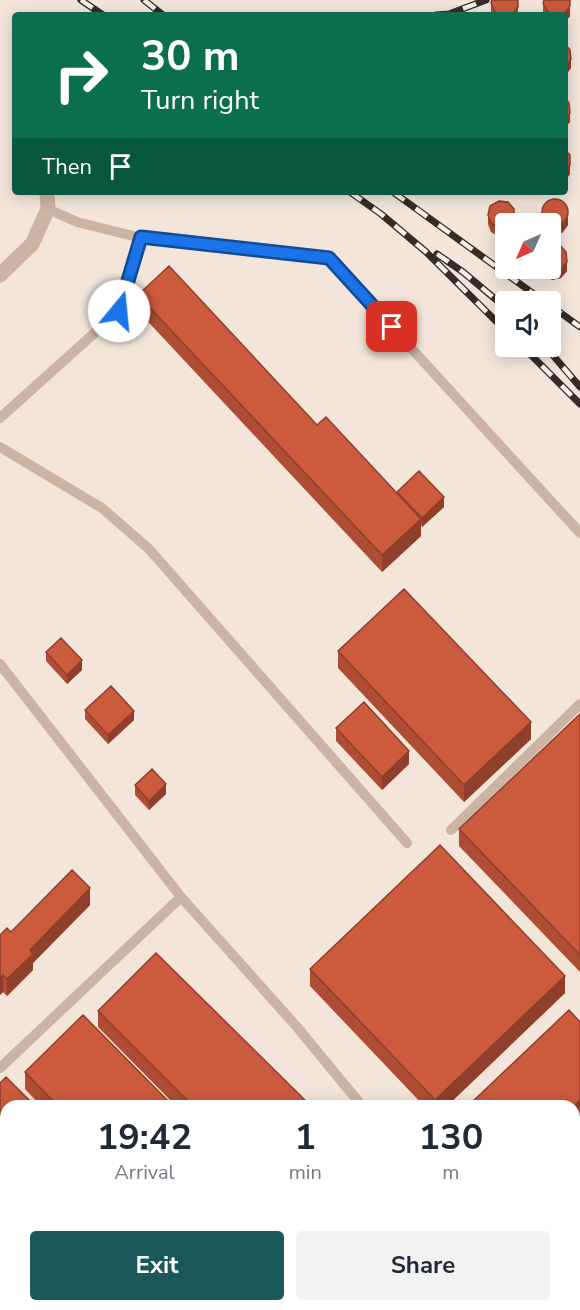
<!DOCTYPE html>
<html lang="en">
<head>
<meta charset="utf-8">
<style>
  body { margin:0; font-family:"Nunito Sans",sans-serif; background:#f2f2f3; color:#1f2937; height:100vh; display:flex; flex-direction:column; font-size:22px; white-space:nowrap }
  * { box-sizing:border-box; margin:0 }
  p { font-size:20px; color:#747a83 }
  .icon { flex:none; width:33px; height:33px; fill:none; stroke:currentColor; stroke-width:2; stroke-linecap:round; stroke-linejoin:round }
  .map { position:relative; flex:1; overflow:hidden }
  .drawer { position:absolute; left:0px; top:1100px; width:580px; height:212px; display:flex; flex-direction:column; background:#fff; border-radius:18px 18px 0 0; box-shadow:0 3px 15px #0003 }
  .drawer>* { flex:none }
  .banner { position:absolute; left:12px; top:12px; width:556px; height:183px; border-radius:6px; box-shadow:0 3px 15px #0003; background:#0b6e4f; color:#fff; overflow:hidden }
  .needle { width:39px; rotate:225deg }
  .controls { position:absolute; left:495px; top:213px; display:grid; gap:12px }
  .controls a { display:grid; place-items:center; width:66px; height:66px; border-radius:6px; background:#fff; box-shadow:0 3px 15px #0003; font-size:30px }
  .pin { position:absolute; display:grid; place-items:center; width:51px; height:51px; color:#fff; margin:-26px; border-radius:12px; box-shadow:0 3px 9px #0006 }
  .me { position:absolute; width:66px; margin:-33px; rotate:17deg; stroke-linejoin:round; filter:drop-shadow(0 0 4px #0008) }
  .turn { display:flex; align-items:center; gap:21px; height:126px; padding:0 30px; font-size:27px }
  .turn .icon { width:78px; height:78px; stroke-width:2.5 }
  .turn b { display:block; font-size:42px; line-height:51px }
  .then { display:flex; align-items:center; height:57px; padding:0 30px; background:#0003; gap:12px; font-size:22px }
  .eta { display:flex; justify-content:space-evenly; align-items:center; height:102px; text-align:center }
  .eta b { font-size:36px; font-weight:700; line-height:42px }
  .primary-button { display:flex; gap:12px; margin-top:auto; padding:12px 30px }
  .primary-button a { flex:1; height:69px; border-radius:6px; background:#1a585a; color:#fff; font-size:24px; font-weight:700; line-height:69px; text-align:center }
  .primary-button a+a { background:#f2f2f3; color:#1f2937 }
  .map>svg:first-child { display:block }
</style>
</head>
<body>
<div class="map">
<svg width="580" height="1310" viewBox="0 0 580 1310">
  <rect width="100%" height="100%" fill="#f3e5d9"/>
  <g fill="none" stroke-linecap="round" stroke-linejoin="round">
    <!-- stream -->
    <path stroke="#76b1b1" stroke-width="6" d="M574,1265L580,1264
      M550,1305L552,1310"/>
    <!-- lane -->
    <path stroke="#cbb4a4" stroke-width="10" d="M48,209L77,222L141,238L329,258L580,533
      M0,418L119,311L141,238
      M0,447L102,508L149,549L407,843
      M0,664L181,897
      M451,830L580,704
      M0,1068L181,897L297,1027L362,1106
      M574,1241L580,1239
      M204,1307L216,1305
      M175,1310L204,1307V1305"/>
    <!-- street -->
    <path stroke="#cbb4a4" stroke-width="15" d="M0,275L32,244L48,209L47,192
      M574,1291H580
      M525,1305L526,1310
      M421,1310L462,1305"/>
    <!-- rail casing -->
    <g stroke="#362b26" stroke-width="7">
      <path id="rail" d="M81,0L103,15
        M144,0L163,15
        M436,15L449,14L486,0
        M350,192L381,214L425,251L506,331
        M393,192L545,302
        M437,254L463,272L506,308
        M550,305L580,327
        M522,346L580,404
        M545,346L580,387
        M574,1224L580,1222
        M0,1294L6,1293
        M0,1310L46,1305"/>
    </g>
    <!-- rail -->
    <use href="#rail" stroke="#faf0e5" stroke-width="4.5" stroke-dasharray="14" stroke-linecap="butt"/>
  </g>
  <!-- wall -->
  <path fill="#af4d34" d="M491,3L518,15H492L491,12Z
    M543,3L570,16L566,21V15H545L543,12Z
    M541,212L568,225L562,233L553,235L550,233V224H542Z
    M488,215L514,224H506V236L499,237L491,232L488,224Z
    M541,268H550L567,271L561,278L552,280L544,276Z
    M138,295L317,425L397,494V492L444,507L422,527L421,525V536L382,572L138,311Z
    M338,651L531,739L464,802L338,668Z
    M46,652L82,670L67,684L46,661Z
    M85,710L134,720L108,744L85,719Z
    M580,714V972L459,846V829Z
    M336,728L409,764L382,790L336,741Z
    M135,785L166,794L149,810L135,795Z
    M90,905L33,963V970L7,996L3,992L0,995V935Z
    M310,969L565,993L447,1106H424L310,986Z
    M98,1011L311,1106H176L98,1027Z
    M25,1072L173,1106H41L25,1089Z
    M0,1083L6,1106V1207L0,1201Z
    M0,1206L6,1212V1285L0,1286Z"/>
  <!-- shaded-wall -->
  <path fill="#8f3f2b" d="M570,6V16L566,21V15H558Z
    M518,7V15H510Z
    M571,59V68L566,75V66Z
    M570,113V122L566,127V118Z
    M570,165V174L566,180V170Z
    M568,216V225L562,233V224Z
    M567,262V271L561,278L552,280V271Z
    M444,497V507L422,527V518Z
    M421,519V536L382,572V555Z
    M82,660V670L67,684V675Z
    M134,711V720L108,744V735Z
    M531,722V739L464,802V785Z
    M409,751V764L382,790V777Z
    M166,784V794L149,810V801Z
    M90,888V905L33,963V970L7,996V979L30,950Z
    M3,975V992L0,995V978Z
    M565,976V993L447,1106H435V1100Z
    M580,1100V1117L574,1122V1106Z"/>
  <!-- building -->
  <path fill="#cc5a3d" stroke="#8f3f2b" stroke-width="1.5" d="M492,0H518V7L512,15H500L495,12L491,3Z
    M544,0H570V6L564,14L554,15L547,11L543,3Z
    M566,45L570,50L571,59L566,66Z
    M566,99L569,103L570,113L566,118Z
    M566,151L570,155V165L566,170Z
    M542 212a13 13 0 1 1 26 0a13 13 0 1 1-26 0Z
    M499,201L508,202L514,209V218L510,224H506V226L499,228L491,223L488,215L490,206Z
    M550,244L560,245L566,252L567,262L561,269L552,271L547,268H550Z
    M169,266L317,425L326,417L421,519L382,555L138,295Z
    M419,471L444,497L422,518L397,492Z
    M404,589L531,722L464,785L338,651Z
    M61,638L82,660L67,675L46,652Z
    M111,686L134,711L108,735L85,710Z
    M364,702L409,751L382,777L336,728Z
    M580,714V955L459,829Z
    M152,769L166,784L149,801L135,785Z
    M440,845L565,976L435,1100L310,969Z
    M72,870L90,888L30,950L33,954L7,979L3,975L0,978V935L7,928L11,932Z
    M156,953L311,1106H193L98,1011Z
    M569,1010L580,1022V1100L574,1106H468Z
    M83,1015L173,1106H58L25,1072Z
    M6,1077L35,1106H6V1190L0,1184V1083Z
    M0,1206L6,1212V1268L0,1269Z"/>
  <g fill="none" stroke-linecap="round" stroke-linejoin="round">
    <!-- route casing -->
    <g stroke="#114b97" stroke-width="15">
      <path id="route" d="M119,311L141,237L329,258L392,327"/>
    </g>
    <!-- route -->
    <use href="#route" stroke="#1a73e8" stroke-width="10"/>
  </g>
</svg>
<div class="controls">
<a><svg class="needle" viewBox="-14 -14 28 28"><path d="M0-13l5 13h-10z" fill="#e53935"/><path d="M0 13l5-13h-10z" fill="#747a83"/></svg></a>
<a><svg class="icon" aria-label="sound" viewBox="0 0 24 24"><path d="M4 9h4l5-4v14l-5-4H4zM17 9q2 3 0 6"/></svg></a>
</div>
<div class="pin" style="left:392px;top:327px;background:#d93025"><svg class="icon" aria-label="arrive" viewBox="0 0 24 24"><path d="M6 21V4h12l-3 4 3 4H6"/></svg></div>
<svg class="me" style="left:119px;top:311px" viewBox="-20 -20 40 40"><circle r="19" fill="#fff"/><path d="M0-13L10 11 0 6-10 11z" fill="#1a73e8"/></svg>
<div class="banner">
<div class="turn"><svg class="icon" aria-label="right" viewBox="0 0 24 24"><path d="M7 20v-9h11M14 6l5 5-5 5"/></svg><div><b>30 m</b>Turn right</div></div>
<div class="then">Then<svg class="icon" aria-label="arrive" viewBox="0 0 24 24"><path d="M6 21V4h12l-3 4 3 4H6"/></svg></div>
</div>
<section class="drawer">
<div class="eta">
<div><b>19:42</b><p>Arrival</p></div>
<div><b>1</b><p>min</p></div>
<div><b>130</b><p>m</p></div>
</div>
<div class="primary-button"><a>Exit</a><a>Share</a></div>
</section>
</div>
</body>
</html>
